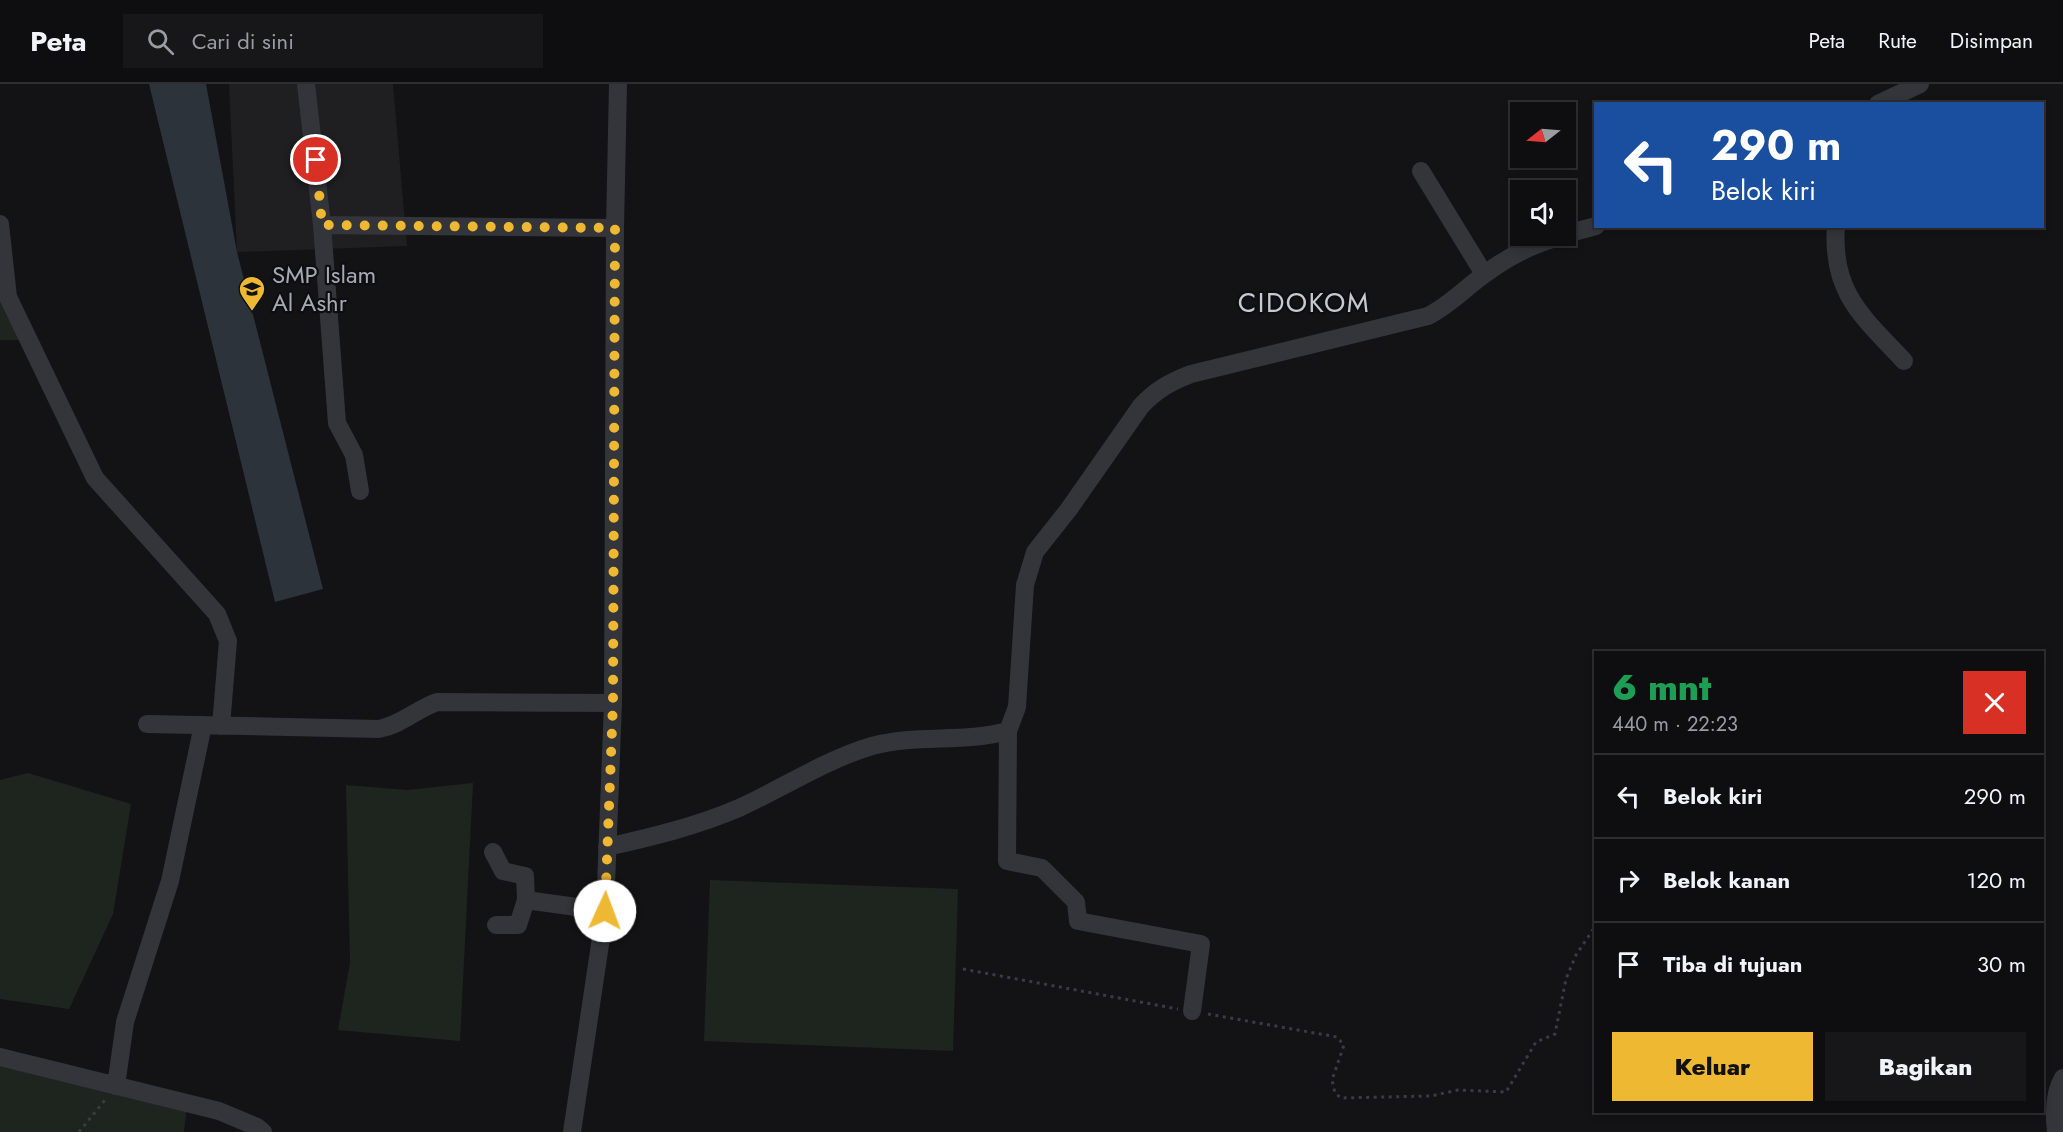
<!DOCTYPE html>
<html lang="id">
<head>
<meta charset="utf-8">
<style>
  body { margin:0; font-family:Jost,sans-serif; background:#171719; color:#f1f3f6; height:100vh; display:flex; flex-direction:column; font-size:22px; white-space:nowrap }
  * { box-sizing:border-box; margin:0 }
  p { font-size:20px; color:#9b9c9f }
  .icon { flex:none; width:33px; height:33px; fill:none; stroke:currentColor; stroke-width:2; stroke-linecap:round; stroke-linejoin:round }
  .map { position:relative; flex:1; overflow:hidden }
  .drawer { position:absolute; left:1594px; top:567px; width:450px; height:462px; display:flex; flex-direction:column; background:#0e0e10; border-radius:0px; box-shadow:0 3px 9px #0003,0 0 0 2px #2e2e30 }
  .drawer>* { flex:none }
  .hud { position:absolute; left:1594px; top:18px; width:450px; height:126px; border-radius:0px; box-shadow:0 3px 9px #0003,0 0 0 2px #2e2e30; background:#1a4fa0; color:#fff; overflow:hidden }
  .needle { width:39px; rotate:253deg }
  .buttons { position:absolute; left:1510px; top:18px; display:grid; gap:12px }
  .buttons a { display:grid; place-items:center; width:66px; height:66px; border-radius:0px; background:#0e0e10; box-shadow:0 3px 9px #0003,0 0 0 2px #2e2e30; font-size:30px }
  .pin { position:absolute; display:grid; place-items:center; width:51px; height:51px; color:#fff; margin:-26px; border:3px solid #fff; border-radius:50%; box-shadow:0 2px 6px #0007 }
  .me { position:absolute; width:66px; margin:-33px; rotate:2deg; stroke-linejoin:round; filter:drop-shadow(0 0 4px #0008) }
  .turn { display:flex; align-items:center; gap:21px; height:126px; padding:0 18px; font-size:27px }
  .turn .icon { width:78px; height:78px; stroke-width:2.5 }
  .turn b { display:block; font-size:42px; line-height:51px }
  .round { display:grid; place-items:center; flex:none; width:63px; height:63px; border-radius:0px; background:#171719 }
  .summary { display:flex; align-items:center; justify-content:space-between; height:102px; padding:0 18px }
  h1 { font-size:36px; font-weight:800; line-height:45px; color:#1e9e55 }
  .button { display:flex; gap:12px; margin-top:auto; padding:12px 18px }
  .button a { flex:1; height:69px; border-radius:0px; background:#eeb832; color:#111; font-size:24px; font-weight:800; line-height:69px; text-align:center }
  .button a+a { background:#171719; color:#f1f3f6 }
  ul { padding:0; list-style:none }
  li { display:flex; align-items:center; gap:18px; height:84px; padding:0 18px; border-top:2px solid #2e2e30 }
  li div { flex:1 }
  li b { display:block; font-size:22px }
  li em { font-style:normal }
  header { display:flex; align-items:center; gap:36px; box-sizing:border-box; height:84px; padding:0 30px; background:#0e0e10; border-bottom:2px solid #2e2e30 }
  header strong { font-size:28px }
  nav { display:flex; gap:33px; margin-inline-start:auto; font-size:21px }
  .search { width:420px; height:54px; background:#171719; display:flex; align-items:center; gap:15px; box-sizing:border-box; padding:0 21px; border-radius:0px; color:#9b9c9f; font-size:22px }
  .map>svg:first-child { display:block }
</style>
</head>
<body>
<header>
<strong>Peta</strong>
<div class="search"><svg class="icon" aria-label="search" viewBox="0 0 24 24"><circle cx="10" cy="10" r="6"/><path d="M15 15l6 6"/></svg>Cari di sini</div>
<nav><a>Peta</a><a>Rute</a><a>Disimpan</a></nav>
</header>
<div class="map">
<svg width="2063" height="1048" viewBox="0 0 2063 1048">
  <rect width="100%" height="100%" fill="#131315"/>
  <!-- built -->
  <path fill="#1f1f22" d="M229,0H393L407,162L237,168Z"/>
  <!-- green -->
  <path fill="#1e251f" d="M0,166L21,256H0Z
    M28,689L131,720L113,830L69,925L0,915V696Z
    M473,699L460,957L338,946L350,879L346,701L407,706Z
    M710,796L958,805L953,967L704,957Z
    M0,976L187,1022L184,1048H0Z"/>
  <!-- water -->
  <path fill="#2c333a" d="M149,0H206L237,168L323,505L275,518Z"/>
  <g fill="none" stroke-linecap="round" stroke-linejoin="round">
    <!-- path -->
    <path stroke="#3a3c41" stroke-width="3" stroke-dasharray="3 4.5" stroke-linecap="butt" d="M963,885L1178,925
      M1208,930L1337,953L1344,961L1332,996L1335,1009L1341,1014L1431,1012L1458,1006L1506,1008L1536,958L1555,950L1566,895L1576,871L1596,841
      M79,1048L105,1016"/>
    <!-- minor -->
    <path stroke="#34353a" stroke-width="18" d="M306,0L322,141L337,339L354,371L360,407
      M1878,20L1920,0
      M1421,87L1484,190
      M0,140L8,213L95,394L217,530L228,557L221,642
      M322,141L615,144
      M1836,142C1831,209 1863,233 1904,277
      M1566,150L1596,142
      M147,640L379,645C401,641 417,625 437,618L613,619
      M1008,647L1007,777L1042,784L1076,818L1078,837L1201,860L1192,927
      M607,763C652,753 697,742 739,724C783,704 825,676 872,662C916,650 964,659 1008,647L1017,623L1025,501L1035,468L1069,425L1141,322C1156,306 1170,298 1191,290L1428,232C1450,221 1465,204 1485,190C1507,173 1534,160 1561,152
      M493,768L503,787L525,792L526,816
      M496,841H518L526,816L605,827
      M0,973L219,1027L257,1043L263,1048
      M116,1002L125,938L170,797L203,641
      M572,1048L605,827L613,619L615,144L618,0
      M2056,1048C2054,1031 2054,1009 2063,994"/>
  </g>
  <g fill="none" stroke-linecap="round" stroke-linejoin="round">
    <!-- route -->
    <path stroke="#eeb832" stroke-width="10" stroke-dasharray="0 18" d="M316,76L322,141L615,144L613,619L605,827"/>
  </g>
  <!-- icons -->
  <defs>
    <g id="school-pin" transform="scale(1.35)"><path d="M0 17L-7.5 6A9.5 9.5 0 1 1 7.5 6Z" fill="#eeb832" stroke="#0e0e10"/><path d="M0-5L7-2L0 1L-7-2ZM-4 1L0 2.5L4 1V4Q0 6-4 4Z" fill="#111"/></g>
  </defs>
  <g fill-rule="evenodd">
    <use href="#school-pin" x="252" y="205"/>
  </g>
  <g text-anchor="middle" stroke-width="4.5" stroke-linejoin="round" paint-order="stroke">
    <!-- poi labels -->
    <g font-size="24" fill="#a5a9b5" stroke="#0e0e10" text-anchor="start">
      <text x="272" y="199">SMP Islam<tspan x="272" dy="28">Al Ashr</tspan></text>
    </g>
    <!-- quarter labels -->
    <g font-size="27" letter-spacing="1.5" fill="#c6c9d1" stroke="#0e0e10">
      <text x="1304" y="228">CIDOKOM</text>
    </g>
  </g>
</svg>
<div class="buttons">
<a><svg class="needle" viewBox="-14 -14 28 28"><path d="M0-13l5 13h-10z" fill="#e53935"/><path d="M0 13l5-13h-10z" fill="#9b9c9f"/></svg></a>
<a><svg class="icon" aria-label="sound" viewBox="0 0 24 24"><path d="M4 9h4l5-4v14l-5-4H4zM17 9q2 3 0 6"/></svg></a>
</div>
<div class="pin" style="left:316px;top:76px;background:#d93025"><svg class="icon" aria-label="arrive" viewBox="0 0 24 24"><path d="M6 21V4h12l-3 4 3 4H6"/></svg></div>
<svg class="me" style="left:605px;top:827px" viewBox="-20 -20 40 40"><circle r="19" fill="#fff"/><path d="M0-13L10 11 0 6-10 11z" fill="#eeb832"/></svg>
<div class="hud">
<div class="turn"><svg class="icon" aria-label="left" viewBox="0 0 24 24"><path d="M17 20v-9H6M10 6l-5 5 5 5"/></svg><div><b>290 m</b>Belok kiri</div></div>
</div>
<section class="drawer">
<div class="summary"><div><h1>6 mnt</h1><p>440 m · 22:23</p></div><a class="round" style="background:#d93025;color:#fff"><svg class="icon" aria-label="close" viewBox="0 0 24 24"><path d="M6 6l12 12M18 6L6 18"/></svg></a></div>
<ul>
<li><svg class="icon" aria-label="left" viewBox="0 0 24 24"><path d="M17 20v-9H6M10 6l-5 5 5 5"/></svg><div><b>Belok kiri</b></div><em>290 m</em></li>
<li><svg class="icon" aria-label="right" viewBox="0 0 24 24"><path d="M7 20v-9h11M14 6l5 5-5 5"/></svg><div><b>Belok kanan</b></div><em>120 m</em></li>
<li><svg class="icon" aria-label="arrive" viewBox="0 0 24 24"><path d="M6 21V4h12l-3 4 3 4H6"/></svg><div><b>Tiba di tujuan</b></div><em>30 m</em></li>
</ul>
<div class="button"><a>Keluar</a><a>Bagikan</a></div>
</section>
</div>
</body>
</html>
